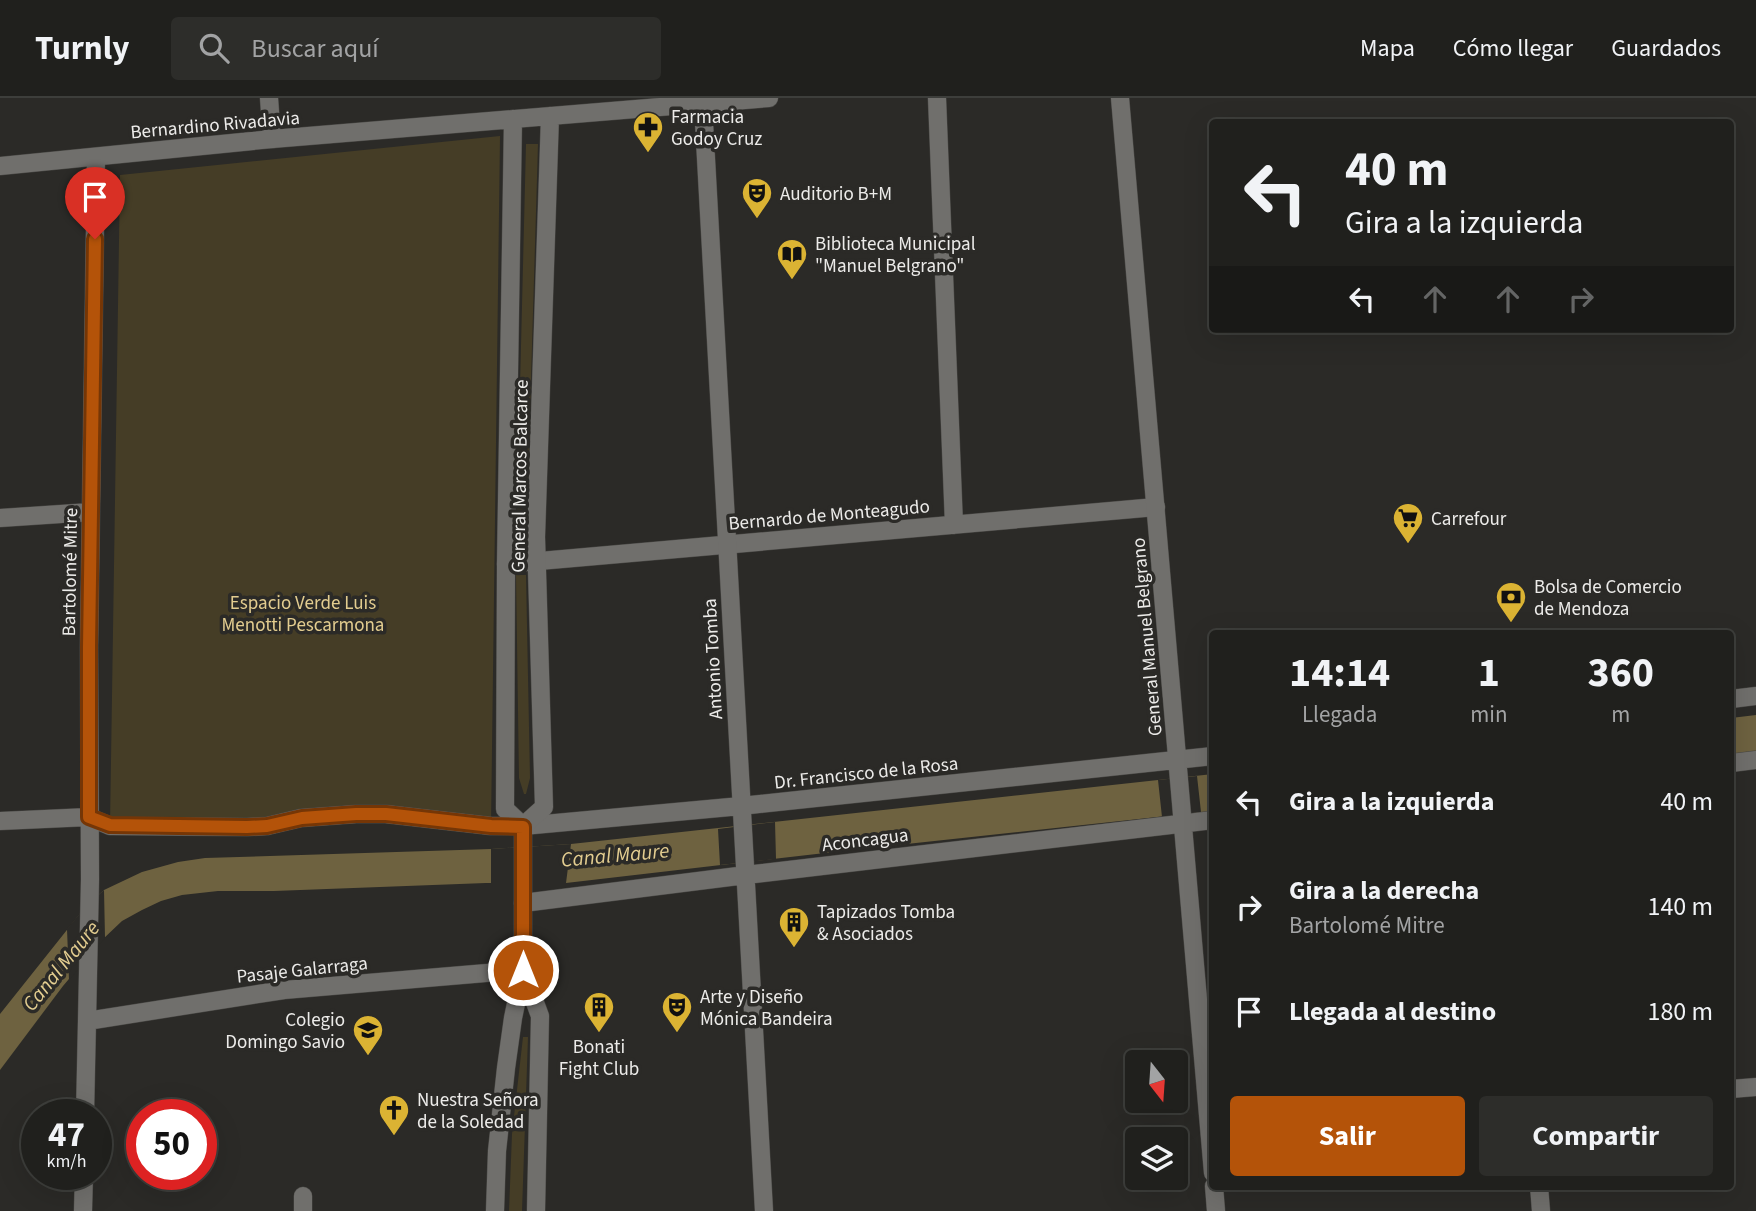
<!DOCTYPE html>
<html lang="es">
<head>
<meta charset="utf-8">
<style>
  body { margin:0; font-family:"Source Sans 3",sans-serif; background:#2d2d2a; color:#f1f3f6; height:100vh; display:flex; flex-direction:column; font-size:26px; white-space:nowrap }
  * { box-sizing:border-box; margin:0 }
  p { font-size:23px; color:#a2a3a4 }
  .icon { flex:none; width:38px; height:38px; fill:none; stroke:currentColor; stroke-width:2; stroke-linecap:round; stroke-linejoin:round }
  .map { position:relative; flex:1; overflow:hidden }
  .details { position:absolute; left:1209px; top:532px; width:525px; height:560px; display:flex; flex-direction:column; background:#20201d; border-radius:7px; box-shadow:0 7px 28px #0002,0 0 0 2px #3d3e3b }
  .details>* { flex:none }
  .hud { position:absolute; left:1209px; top:21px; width:525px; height:214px; border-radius:7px; box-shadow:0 7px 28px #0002,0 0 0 2px #3d3e3b; background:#20201d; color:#f1f3f6; overflow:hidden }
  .needle { width:46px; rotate:163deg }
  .buttons { position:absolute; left:1125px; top:952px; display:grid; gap:14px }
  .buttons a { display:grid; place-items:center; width:63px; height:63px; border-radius:7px; background:#20201d; box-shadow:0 7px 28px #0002,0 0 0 2px #3d3e3b; font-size:35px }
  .speed { position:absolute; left:21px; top:1001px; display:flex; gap:14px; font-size:35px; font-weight:700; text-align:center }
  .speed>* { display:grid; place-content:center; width:91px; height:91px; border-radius:50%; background:#20201d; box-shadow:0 7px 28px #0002,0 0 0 2px #3d3e3b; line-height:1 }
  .speed small { font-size:18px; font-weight:400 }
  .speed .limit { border:10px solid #d22; background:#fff; color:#111 }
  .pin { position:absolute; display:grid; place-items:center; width:60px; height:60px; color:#fff; margin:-72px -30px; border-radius:50% 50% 50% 0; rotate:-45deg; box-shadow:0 0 7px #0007 }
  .pin .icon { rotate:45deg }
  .me { position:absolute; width:77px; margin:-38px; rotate:0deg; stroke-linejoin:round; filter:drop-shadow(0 0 5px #0008) }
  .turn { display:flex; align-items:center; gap:24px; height:147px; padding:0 21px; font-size:32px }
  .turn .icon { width:91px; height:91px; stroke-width:2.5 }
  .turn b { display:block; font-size:49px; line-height:60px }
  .lanes { display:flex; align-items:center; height:66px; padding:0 21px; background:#0003; justify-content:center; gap:35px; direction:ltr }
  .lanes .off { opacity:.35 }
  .eta { display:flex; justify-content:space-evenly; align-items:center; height:119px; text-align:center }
  .eta b { font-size:42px; font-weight:700; line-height:49px }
  .button { display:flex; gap:14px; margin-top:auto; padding:14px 21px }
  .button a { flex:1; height:80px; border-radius:7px; background:#b45309; color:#fff; font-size:28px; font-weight:700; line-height:80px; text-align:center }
  .button a+a { background:#2d2d2a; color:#f1f3f6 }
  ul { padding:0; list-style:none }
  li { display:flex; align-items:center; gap:21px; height:105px; padding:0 21px }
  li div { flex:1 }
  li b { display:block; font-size:26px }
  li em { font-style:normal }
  header { display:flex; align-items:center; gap:42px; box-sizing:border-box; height:98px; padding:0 35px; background:#20201d; border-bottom:2px solid #3d3e3b }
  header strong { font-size:33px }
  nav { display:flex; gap:38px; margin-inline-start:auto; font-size:24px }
  .search { width:490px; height:63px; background:#2d2d2a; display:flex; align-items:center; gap:18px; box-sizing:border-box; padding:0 24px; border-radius:7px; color:#a2a3a4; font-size:26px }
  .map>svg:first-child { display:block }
</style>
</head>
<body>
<header>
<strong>Turnly</strong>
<div class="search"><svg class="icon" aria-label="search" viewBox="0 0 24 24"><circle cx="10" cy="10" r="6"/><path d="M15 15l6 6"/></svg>Buscar aquí</div>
<nav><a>Mapa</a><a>Cómo llegar</a><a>Guardados</a></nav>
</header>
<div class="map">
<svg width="1756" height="1113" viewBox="0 0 1756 1113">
  <rect width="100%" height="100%" fill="#2b2a27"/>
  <!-- green -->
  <path fill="#453d26" d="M500,38L491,728L431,722L110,728L120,77Z
    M526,46H538L526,450H516Z
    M516,477H526L530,680L526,696H524L519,680Z
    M523,939H528L522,1113H509L512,1036Z"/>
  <!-- water -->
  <path fill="#6e6240" d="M1756,617V653L1731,656V620Z
    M1213,676V713L851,752L566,785H486L274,793H218L182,797L161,803L142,812L122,823L102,842L63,888L0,972V916L86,808L104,792L142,774L178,764L205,760L491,751L571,746Z"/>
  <!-- pier -->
  <path fill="#2b2a27" d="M1197,678L1201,714L1162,719L1158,682Z
    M775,724L776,761L720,767L718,731Z
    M571,746L566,785H491V751Z
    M104,792L105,840L69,882L67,831L86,808Z"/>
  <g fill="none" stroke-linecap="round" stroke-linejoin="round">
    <!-- minor casing -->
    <g stroke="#484744" stroke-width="19">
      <path id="minor" d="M269,0L272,41
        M937,0L954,427
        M0,420L91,414
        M506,466L1156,409
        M0,723L89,719L110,728L247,729L267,728L301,720L356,716H386L491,728H523
        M87,923L284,892L523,872
        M1731,991L1756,989
        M85,1017L90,781L89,549L96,59
        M1539,1088L1541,1113
        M83,1113L84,1076
        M303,1113V1098"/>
    </g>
    <!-- tertiary casing -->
    <g stroke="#484744" stroke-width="19">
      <path id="tertiary" d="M1120,0L1213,1075
        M703,6L764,1113
        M1731,601L1756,598
        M1731,665L1756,662
        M523,728L741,708L1213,658
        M523,805L746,777L1213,722
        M1214,1088L1216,1113"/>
    </g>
    <!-- secondary casing -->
    <g stroke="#484744" stroke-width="19">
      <path id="secondary" d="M0,68L272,41L769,0
        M523,728L544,709L536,439L550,18
        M523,872L540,918L536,1113
        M495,1113L497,1053L506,970L513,920L523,872V728L505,711L506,466L513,21"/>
    </g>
    <!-- minor -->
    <use href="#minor" stroke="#706f6c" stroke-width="18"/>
    <!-- tertiary -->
    <use href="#tertiary" stroke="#706f6c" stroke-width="18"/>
    <!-- secondary -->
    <use href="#secondary" stroke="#706f6c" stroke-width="18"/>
  </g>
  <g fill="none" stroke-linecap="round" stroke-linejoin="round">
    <!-- route casing -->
    <g stroke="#753606" stroke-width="18">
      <path id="route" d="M95,141L89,549V719L110,727L247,729L267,728L302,720L356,716H386L491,728L523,729V872"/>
    </g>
    <!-- route -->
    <use href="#route" stroke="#b45309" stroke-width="12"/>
  </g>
  <!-- icons -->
  <defs>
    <g id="pharmacy-pin" transform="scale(1.575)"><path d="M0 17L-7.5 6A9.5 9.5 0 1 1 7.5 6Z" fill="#dbb333" stroke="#2b2a27"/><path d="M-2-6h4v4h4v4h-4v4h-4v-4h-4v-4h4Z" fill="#111"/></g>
    <g id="theatre-pin" transform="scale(1.575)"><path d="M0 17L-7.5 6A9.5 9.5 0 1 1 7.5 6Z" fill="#dbb333" stroke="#2b2a27"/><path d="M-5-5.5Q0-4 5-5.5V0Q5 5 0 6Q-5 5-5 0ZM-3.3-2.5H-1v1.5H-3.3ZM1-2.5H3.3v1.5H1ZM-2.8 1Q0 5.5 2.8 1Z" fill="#111"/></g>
    <g id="library-pin" transform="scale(1.575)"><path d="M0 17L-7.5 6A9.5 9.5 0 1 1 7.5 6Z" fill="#dbb333" stroke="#2b2a27"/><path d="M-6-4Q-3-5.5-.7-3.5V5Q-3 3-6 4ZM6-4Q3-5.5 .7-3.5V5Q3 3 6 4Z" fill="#111"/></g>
    <g id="supermarket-pin" transform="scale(1.575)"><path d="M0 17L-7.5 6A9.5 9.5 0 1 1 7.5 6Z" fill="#dbb333" stroke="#2b2a27"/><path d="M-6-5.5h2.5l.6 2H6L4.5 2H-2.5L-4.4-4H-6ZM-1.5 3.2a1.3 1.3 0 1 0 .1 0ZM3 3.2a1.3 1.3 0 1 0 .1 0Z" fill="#111"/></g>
    <g id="bank-pin" transform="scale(1.575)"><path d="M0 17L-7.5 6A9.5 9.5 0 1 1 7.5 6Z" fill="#dbb333" stroke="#2b2a27"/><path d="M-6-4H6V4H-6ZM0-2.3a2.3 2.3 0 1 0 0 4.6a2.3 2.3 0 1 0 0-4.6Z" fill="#111"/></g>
    <g id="building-pin" transform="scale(1.575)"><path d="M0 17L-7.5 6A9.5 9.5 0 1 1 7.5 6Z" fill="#dbb333" stroke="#2b2a27"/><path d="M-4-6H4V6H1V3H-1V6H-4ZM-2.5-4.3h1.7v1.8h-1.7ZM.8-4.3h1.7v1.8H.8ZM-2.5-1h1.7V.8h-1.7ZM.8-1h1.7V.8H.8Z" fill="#111"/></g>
    <g id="school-pin" transform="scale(1.575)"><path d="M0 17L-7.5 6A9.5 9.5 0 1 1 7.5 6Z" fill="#dbb333" stroke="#2b2a27"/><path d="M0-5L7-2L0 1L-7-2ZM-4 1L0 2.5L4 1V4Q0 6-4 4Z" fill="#111"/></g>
    <g id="church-pin" transform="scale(1.575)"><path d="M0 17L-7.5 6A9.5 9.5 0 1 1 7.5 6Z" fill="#dbb333" stroke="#2b2a27"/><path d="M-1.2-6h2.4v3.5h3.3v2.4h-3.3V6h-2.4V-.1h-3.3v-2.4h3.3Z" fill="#111"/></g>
  </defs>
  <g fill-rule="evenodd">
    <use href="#pharmacy-pin" x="648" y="29"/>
    <use href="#theatre-pin" x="757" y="95"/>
    <use href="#library-pin" x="792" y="156"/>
    <use href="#supermarket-pin" x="1408" y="420"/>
    <use href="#bank-pin" x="1511" y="499"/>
    <use href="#building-pin" x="794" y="824"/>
    <use href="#building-pin" x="599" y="909"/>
    <use href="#theatre-pin" x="677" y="909"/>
    <use href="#school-pin" x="368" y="932"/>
    <use href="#church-pin" x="394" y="1012"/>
  </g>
  <g text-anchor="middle" stroke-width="7" stroke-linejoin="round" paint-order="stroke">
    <!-- poi labels -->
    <g font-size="19" fill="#ecebe9" stroke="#2b2a27" text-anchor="start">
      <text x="671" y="25">Farmacia<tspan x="671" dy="22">Godoy Cruz</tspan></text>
      <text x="780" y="102">Auditorio B+M</text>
      <text x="815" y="152">Biblioteca Municipal<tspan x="815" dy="22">"Manuel Belgrano"</tspan></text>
      <text x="1431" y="427">Carrefour</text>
      <text x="1534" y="495">Bolsa de Comercio<tspan x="1534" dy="22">de Mendoza</tspan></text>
      <text x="817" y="820">Tapizados Tomba<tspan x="817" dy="22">&amp; Asociados</tspan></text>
      <text x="700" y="905">Arte y Diseño<tspan x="700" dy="22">Mónica Bandeira</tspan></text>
      <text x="345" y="928" text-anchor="end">Colegio<tspan x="345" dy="22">Domingo Savio</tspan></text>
      <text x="599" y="955" text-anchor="middle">Bonati<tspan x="599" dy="22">Fight Club</tspan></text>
      <text x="417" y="1008">Nuestra Señora<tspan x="417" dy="22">de la Soledad</tspan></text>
    </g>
    <!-- street labels -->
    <g font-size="19" fill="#ecebe9" stroke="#2b2a27">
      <text transform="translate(215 26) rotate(-5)" y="7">Bernardino Rivadavia</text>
      <text transform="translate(519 378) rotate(-89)" y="7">General Marcos Balcarce</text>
      <text transform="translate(829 416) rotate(-5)" y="7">Bernardo de Monteagudo</text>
      <text transform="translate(69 474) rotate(-89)" y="7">Bartolomé Mitre</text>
      <text transform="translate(1146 539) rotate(-95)" y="7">General Manuel Belgrano</text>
      <text transform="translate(712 561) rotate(-93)" y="7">Antonio Tomba</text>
      <text transform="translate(866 674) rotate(-6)" y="7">Dr. Francisco de la Rosa</text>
      <text transform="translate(865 741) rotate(-7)" y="7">Aconcagua</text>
      <text transform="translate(302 871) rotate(-6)" y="7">Pasaje Galarraga</text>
    </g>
    <!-- park labels -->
    <g font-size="19" fill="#e2cc8f" stroke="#2b2a27">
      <text x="303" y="511">Espacio Verde Luis<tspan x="303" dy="22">Menotti Pescarmona</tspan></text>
    </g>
    <!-- water labels -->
    <g font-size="21" font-style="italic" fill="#e3cd90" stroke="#2b2a27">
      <text transform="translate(615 757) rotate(-5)" y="7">Canal Maure</text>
      <text transform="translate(61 868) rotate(-51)" y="7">Canal Maure</text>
    </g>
  </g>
</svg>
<div class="buttons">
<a><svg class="needle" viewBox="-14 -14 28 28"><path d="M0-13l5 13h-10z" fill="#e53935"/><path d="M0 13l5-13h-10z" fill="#a2a3a4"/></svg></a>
<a><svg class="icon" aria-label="layers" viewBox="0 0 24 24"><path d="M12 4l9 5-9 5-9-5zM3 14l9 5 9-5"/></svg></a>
</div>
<div class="speed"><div>47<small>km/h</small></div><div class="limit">50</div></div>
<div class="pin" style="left:95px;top:141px;background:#d93025"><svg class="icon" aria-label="arrive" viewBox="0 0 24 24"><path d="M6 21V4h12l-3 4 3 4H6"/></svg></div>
<svg class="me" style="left:523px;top:872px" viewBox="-20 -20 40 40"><circle r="17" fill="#b45309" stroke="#fff" stroke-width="3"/><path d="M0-11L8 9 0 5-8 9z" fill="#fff"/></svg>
<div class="hud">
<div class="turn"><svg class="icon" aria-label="left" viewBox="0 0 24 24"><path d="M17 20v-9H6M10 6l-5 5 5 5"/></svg><div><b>40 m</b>Gira a la izquierda</div></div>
<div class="lanes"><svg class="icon" aria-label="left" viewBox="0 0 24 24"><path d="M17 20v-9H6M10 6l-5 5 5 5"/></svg><svg class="icon off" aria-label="ahead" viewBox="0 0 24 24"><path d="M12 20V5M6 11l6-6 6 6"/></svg><svg class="icon off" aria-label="ahead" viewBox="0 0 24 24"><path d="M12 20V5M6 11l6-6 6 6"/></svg><svg class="icon off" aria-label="right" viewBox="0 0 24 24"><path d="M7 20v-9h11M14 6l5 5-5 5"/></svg></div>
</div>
<section class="details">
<div class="eta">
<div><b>14:14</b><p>Llegada</p></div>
<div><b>1</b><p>min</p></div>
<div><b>360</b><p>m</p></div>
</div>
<ul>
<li><svg class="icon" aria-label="left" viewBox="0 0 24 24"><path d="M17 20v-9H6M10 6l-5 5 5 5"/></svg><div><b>Gira a la izquierda</b></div><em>40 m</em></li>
<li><svg class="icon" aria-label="right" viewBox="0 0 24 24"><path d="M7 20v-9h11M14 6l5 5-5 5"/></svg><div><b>Gira a la derecha</b><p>Bartolomé Mitre</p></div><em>140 m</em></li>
<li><svg class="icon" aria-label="arrive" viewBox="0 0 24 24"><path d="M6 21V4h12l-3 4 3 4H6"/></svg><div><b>Llegada al destino</b></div><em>180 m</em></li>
</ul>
<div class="button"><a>Salir</a><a>Compartir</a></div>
</section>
</div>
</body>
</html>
